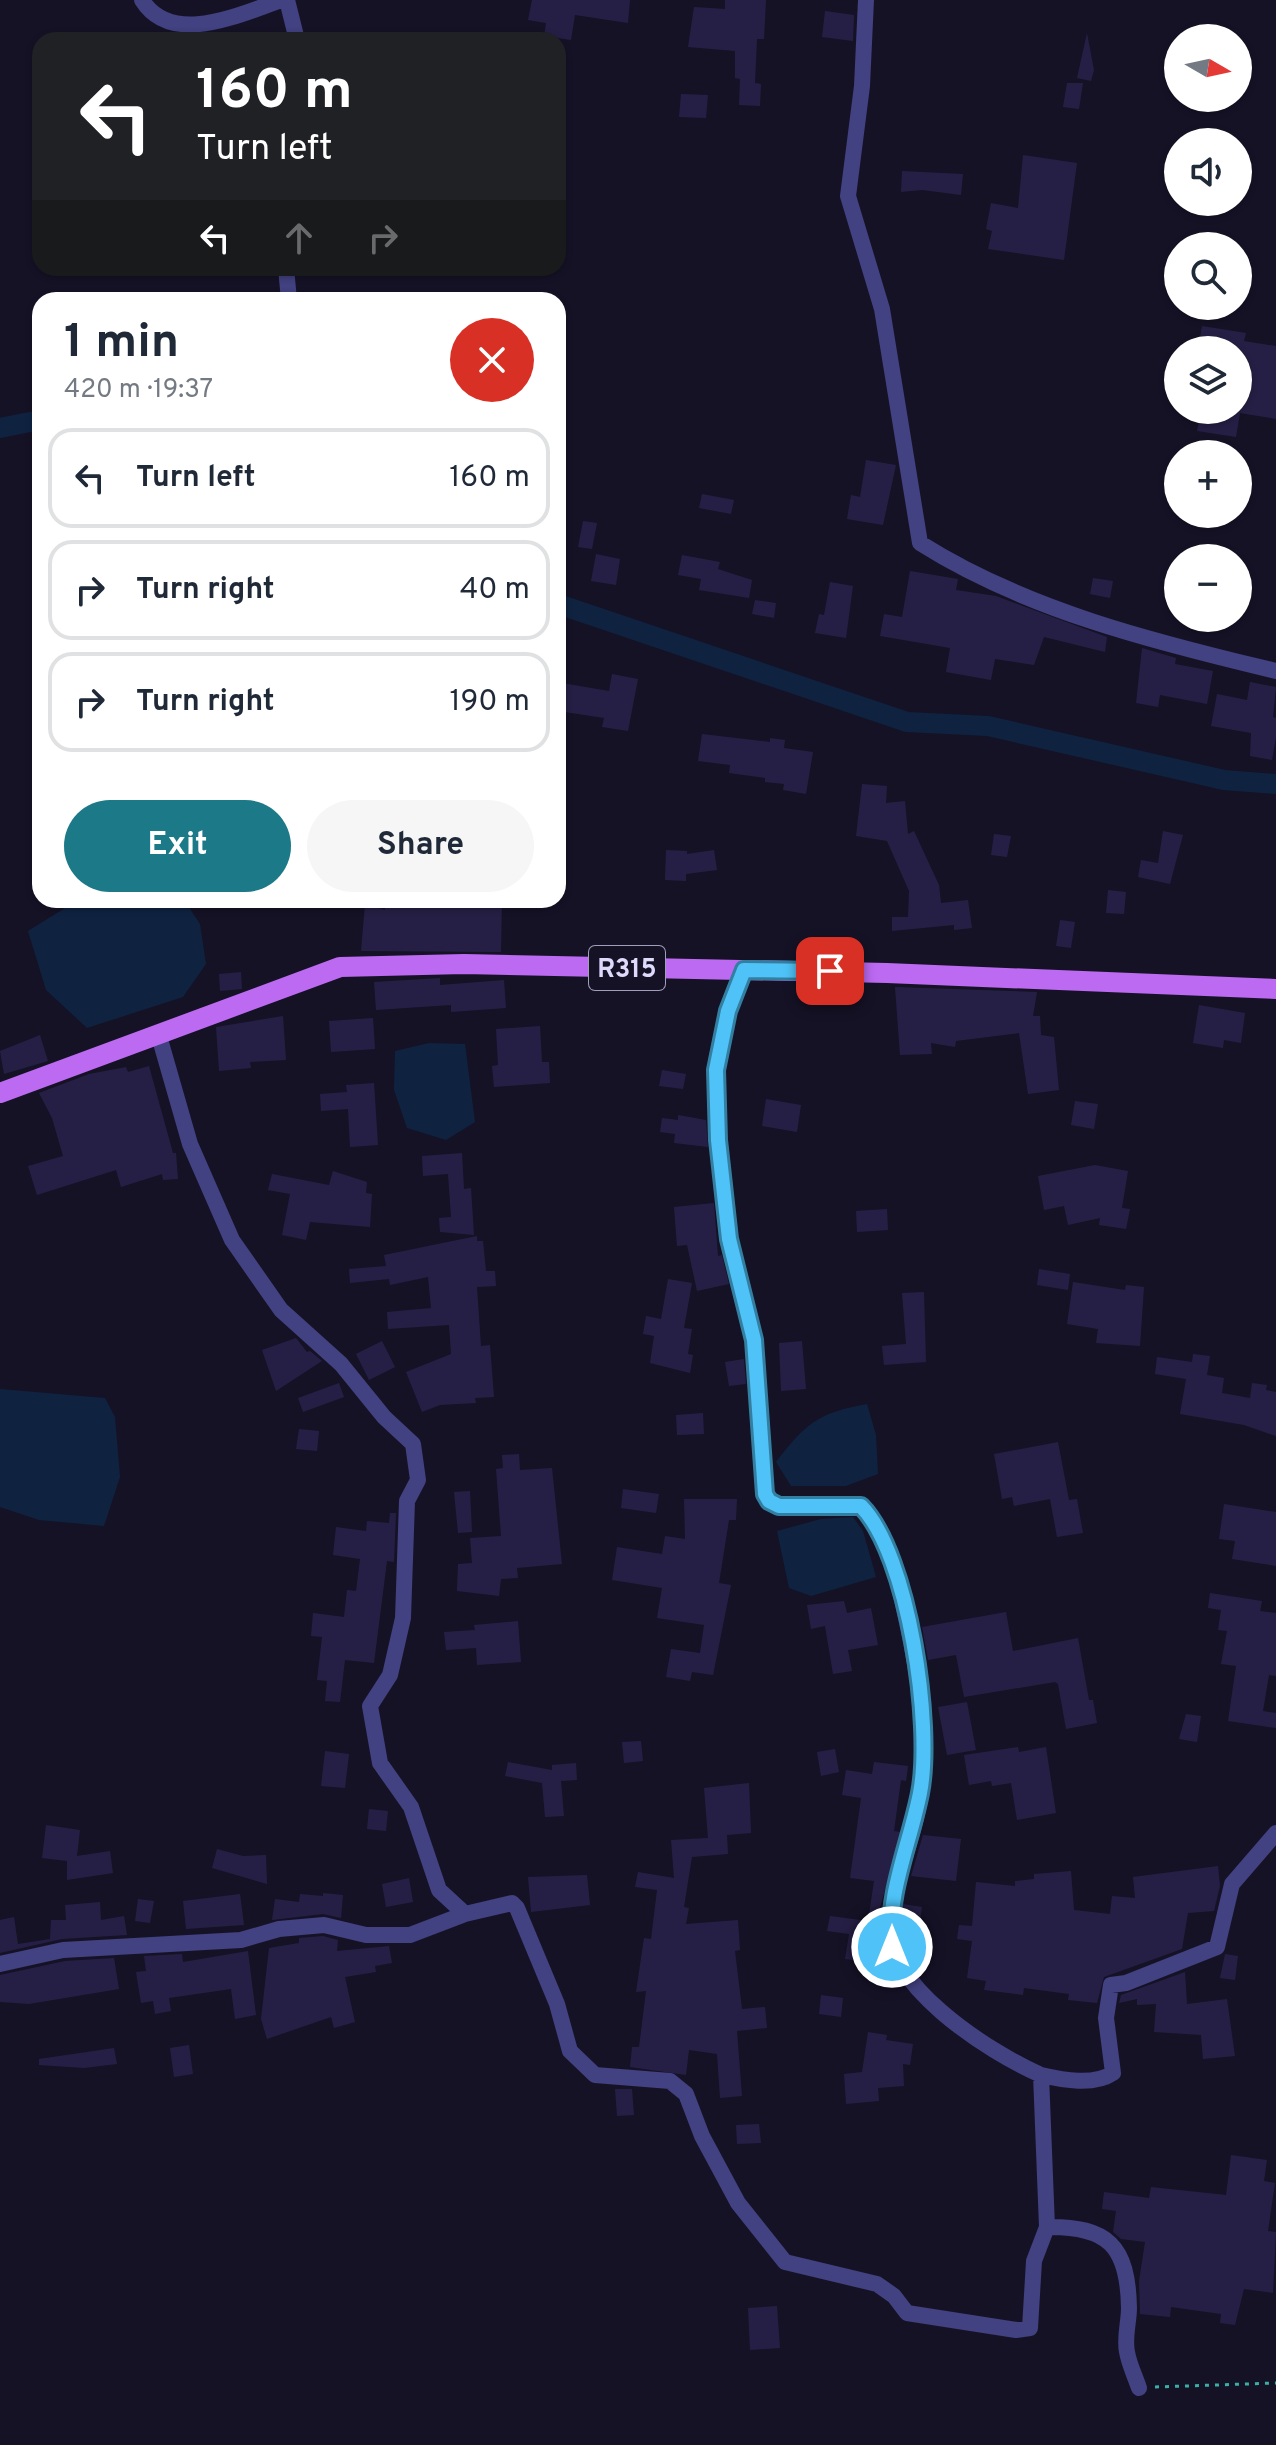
<!DOCTYPE html>
<html lang="en">
<head>
<meta charset="utf-8">
<style>
  body { margin:0; font-family:Overpass,sans-serif; background:#f6f6f7; color:#1f2937; height:100vh; display:flex; flex-direction:column; font-size:30px; white-space:nowrap }
  * { box-sizing:border-box; margin:0 }
  p { font-size:26px; color:#747a83 }
  .icon { flex:none; width:44px; height:44px; fill:none; stroke:currentColor; stroke-width:2; stroke-linecap:round; stroke-linejoin:round }
  .map { position:relative; flex:1; overflow:hidden }
  .details { position:absolute; left:32px; top:292px; width:534px; height:616px; display:flex; flex-direction:column; background:#fff; border-radius:24px; box-shadow:0 2px 6px #0004 }
  .details>* { flex:none }
  .top-card { position:absolute; left:32px; top:32px; width:534px; height:244px; border-radius:24px; box-shadow:0 2px 6px #0004; background:#202124; color:#fff; overflow:hidden }
  .needle { width:52px; rotate:99deg }
  .buttons { position:absolute; left:1164px; top:24px; display:grid; gap:16px }
  .buttons a { display:grid; place-items:center; width:88px; height:88px; border-radius:50%; background:#fff; box-shadow:0 2px 6px #0004; font-size:40px }
  .pin { position:absolute; display:grid; place-items:center; width:68px; height:68px; color:#fff; margin:-34px; border-radius:16px; box-shadow:0 4px 12px #0006 }
  .me { position:absolute; width:88px; margin:-44px; rotate:0deg; stroke-linejoin:round; filter:drop-shadow(0 0 6px #0008) }
  .turn { display:flex; align-items:center; gap:28px; height:168px; padding:0 32px; font-size:36px }
  .turn .icon { width:104px; height:104px; stroke-width:2.5 }
  .turn b { display:block; font-size:56px; line-height:68px }
  .lanes { display:flex; align-items:center; height:76px; padding:0 32px; background:#0003; justify-content:center; gap:40px; direction:ltr }
  .lanes .off { opacity:.35 }
  .round { display:grid; place-items:center; flex:none; width:84px; height:84px; border-radius:42px; background:#f6f6f7 }
  .summary { display:flex; align-items:center; justify-content:space-between; height:136px; padding:0 32px }
  h1 { font-size:48px; font-weight:700; line-height:60px }
  .action { display:flex; gap:16px; margin-top:auto; padding:16px 32px }
  .action a { flex:1; height:92px; border-radius:48px; background:#1b7988; color:#fff; font-size:32px; font-weight:700; line-height:92px; text-align:center }
  .action a+a { background:#f6f6f7; color:#1f2937 }
  ul { padding:0; list-style:none }
  li { display:flex; align-items:center; gap:24px; height:100px; margin:0 16px 12px; padding:0 16px; border:4px solid #e0e1e3; border-radius:24px }
  li div { flex:1 }
  li b { display:block; font-size:30px }
  li em { font-style:normal }
  .map>svg:first-child { display:block }
</style>
</head>
<body>
<div class="map">
<svg width="1276" height="2445" viewBox="0 0 1276 2445">
  <rect width="100%" height="100%" fill="#151226"/>
  <!-- water -->
  <path fill="#0f2341" d="M78,900H184L200,924L206,964L183,997L87,1028L46,990L28,931Z
    M429,1043L465,1044L475,1122L446,1140L407,1128L394,1090L395,1051Z
    M0,1389L105,1398L115,1417L120,1477L104,1526L39,1520L0,1507Z
    M867,1404L876,1435L878,1474L846,1486H791L776,1462C806,1423 818,1413 867,1404Z
    M853,1517L863,1531L876,1577L811,1596L789,1588L777,1531L821,1519Z"/>
  <g fill="none" stroke-linecap="round" stroke-linejoin="round">
    <!-- canal -->
    <path stroke="#0f2341" stroke-width="20" d="M0,428L30,422L40,423
      M558,604L907,722L988,726L1224,780L1276,784"/>
  </g>
  <!-- building -->
  <path fill="#261f45" d="M532,0H630L628,23L575,15L571,40L544,36L546,23L528,20Z
    M725,0H766L764,39H757L755,83L761,84L760,106L739,105L740,79L735,78V51L688,47L694,7L725,9Z
    M825,11L854,15L853,41L822,37Z
    M1087,33L1094,70L1091,81L1077,78Z
    M1067,83H1083L1079,109L1063,107Z
    M681,94L708,95L706,118L679,117Z
    M1023,155L1077,163L1064,260L988,249L992,231L986,229L991,203L1018,208Z
    M902,171L963,174L961,195L922,190L901,192Z
    M1202,326L1246,333L1244,341L1276,346V419L1240,413L1236,437L1197,431L1201,410H1238V350H1198Z
    M866,460L896,465L883,525L847,519L851,495L860,497Z
    M702,494L734,500L731,514L699,508Z
    M583,521L597,523L592,549L578,547Z
    M596,554L620,559L616,585L591,581Z
    M682,555L720,562L718,569L752,580L749,598L699,590L701,579L678,575Z
    M910,571L958,579L956,590L996,596L1107,637L1105,652L1044,637L1034,665L995,659L991,680L946,672L950,648L880,636L884,614L902,617Z
    M1093,578L1113,581L1110,598L1090,594Z
    M830,582L853,586L846,638L815,633L819,614L824,615Z
    M755,600L776,603L774,618L752,614Z
    M1142,648L1176,658L1175,664L1213,671L1207,704L1160,695L1158,707L1136,703Z
    M612,674L638,679L628,731L602,727L604,718L558,711L562,683L609,691Z
    M1250,682L1276,687L1273,717L1276,718V737L1272,760L1250,756L1251,733L1211,726L1217,694L1247,700Z
    M702,734L770,742V738L785,740L784,748L813,752L806,794L783,790L784,784L765,782V778L729,773L730,765L698,761Z
    M862,784L887,786L886,803L905,801L908,834L914,831L939,885L941,903L968,900L972,928L954,930V925L892,931V917H908L909,891L887,841L856,836Z
    M1163,831L1183,835L1170,884L1138,877L1141,860L1158,863Z
    M994,834L1011,836L1007,857L991,855Z
    M666,850L687,851V854L714,850L717,870L686,874V881L665,880Z
    M1108,890L1126,892L1124,914L1106,913Z
    M384,900H502L501,952L361,951L365,904L385,910Z
    M1060,920L1075,922L1071,948L1056,946Z
    M241,972L242,989L220,991L219,974Z
    M440,978V985L504,980L506,1008L451,1012V1005L376,1010L374,982Z
    M895,987L1037,992L1033,1016H1040L1041,1035L1054,1037L1059,1090L1028,1094L1019,1033L956,1041L955,1047L931,1043L932,1054L900,1055Z
    M1199,1005L1245,1013L1241,1043L1224,1040L1223,1048L1193,1043Z
    M283,1016L286,1060L250,1062L251,1068L219,1071L216,1027Z
    M373,1018L375,1049L331,1052L329,1021Z
    M540,1026L542,1062H549L550,1083L494,1087L492,1066L498,1065L496,1029Z
    M40,1035L48,1061L4,1074L0,1051Z
    M149,1066L173,1153H176L178,1179L163,1180L162,1174L121,1187L116,1170L37,1195L28,1166L63,1156L52,1118L39,1093L89,1074L126,1067L128,1072Z
    M662,1070L686,1074L683,1089L659,1086Z
    M374,1083L378,1145L350,1147L348,1109L321,1111L320,1094L347,1092L346,1085Z
    M766,1099L801,1105L797,1132L762,1126Z
    M1075,1101L1098,1104L1094,1129L1071,1125Z
    M678,1115L706,1120L708,1147L674,1143L675,1134L660,1132L662,1118L678,1120Z
    M462,1153L464,1189L471,1188L474,1235L440,1232L439,1218L451,1217L448,1174L423,1176L422,1156Z
    M1095,1165L1128,1171L1122,1208L1130,1209L1126,1229L1099,1225L1100,1218L1068,1225L1064,1206L1044,1210L1038,1176Z
    M333,1171L367,1182L366,1193L372,1194L370,1227L310,1222L306,1240L282,1235L290,1194L268,1190L272,1174L329,1185Z
    M714,1203L718,1256L722,1255L729,1284L697,1291L687,1245L677,1246L674,1207Z
    M887,1209L888,1230L857,1232L856,1211Z
    M477,1236V1241H483L486,1271H495L496,1286L477,1287L481,1346L490,1345L494,1397L475,1398L476,1403L440,1405L422,1412L406,1372L451,1354L449,1325L388,1329L387,1312L431,1308L428,1277L390,1285L389,1279L350,1283L349,1269L386,1266L384,1255Z
    M1039,1269L1070,1274L1068,1290L1037,1285Z
    M668,1279L692,1283L684,1328L692,1329L688,1354L693,1355L690,1373L650,1363L654,1336L643,1334L646,1316L661,1319Z
    M1073,1282L1125,1290L1126,1285L1144,1287L1140,1346L1096,1343L1098,1329L1067,1324Z
    M924,1292L926,1362L884,1365L882,1346L906,1344L902,1293Z
    M296,1338L307,1352L310,1351L322,1361L276,1391L262,1350Z
    M382,1341L395,1367L369,1380L356,1354Z
    M802,1341L806,1389L781,1391L779,1343Z
    M1193,1354L1210,1356L1207,1375L1224,1378L1222,1393L1250,1398L1252,1383L1267,1385L1266,1390L1276,1392V1436L1244,1425L1180,1414L1186,1379L1155,1374L1157,1357L1192,1362Z
    M744,1359L746,1384L729,1386L725,1362Z
    M339,1383L344,1397L303,1412L298,1398Z
    M703,1413L704,1434L677,1435L676,1415Z
    M299,1429L319,1431L317,1451L296,1449Z
    M1058,1442L1069,1500L1077,1499L1083,1533L1057,1537L1050,1499L1014,1506L1012,1497L1002,1499L994,1454Z
    M519,1454L520,1470L552,1468L562,1564L517,1568L518,1578L501,1579L499,1596L457,1591L458,1564L472,1563L470,1538L501,1536L496,1469L503,1468L502,1455Z
    M623,1489L659,1494L656,1513L621,1508Z
    M470,1491L472,1532L458,1533L454,1492Z
    M684,1499H737L736,1520H729L719,1583L731,1585L713,1675L692,1672L690,1681L666,1677L671,1649L700,1653L704,1625L657,1618L662,1588L612,1580L617,1547L662,1554L665,1536L685,1539Z
    M1224,1504L1276,1512V1566L1232,1559L1235,1541L1219,1539Z
    M390,1513H396L394,1562L387,1561L374,1663L345,1660L340,1702L325,1701L327,1681L317,1680L322,1637L311,1636L313,1613L344,1617L347,1590L356,1591L360,1559L333,1555L336,1527L366,1531L367,1521L389,1523Z
    M1210,1593L1262,1601L1260,1611L1276,1613V1676L1269,1675L1263,1711L1276,1713V1728L1228,1721L1236,1666L1221,1664L1227,1631L1218,1630L1221,1610L1208,1608Z
    M844,1601L847,1613L871,1608L878,1645L848,1650L852,1671L833,1674L825,1626L811,1629L807,1605Z
    M1006,1612L1013,1651L1078,1638L1089,1700H1093L1097,1723L1066,1729L1058,1684L1055,1682L964,1697L956,1655L928,1660L922,1627Z
    M518,1621L521,1662L477,1665L476,1648L446,1650L444,1632L475,1630L474,1625Z
    M967,1702L976,1750L947,1755L938,1707Z
    M1186,1714L1201,1716L1197,1742L1179,1739Z
    M641,1741L643,1761L624,1763L622,1742Z
    M1018,1747L1019,1752L1046,1747L1056,1813L1017,1820L1011,1783L992,1786L991,1781L969,1785L964,1755Z
    M835,1749L839,1772L821,1776L817,1752Z
    M325,1751L349,1754L345,1788L321,1786Z
    M508,1762L552,1770V1765L576,1763L577,1780L561,1781L564,1816L545,1817L542,1783L505,1776Z
    M874,1762L908,1766L906,1781L901,1780L894,1831L901,1832L878,1915L876,1963L845,1959L849,1934L827,1931L830,1916L868,1921L874,1881L850,1878L861,1798L842,1795L846,1770L872,1774Z
    M749,1783L751,1833L727,1835L728,1854L692,1857L684,1907L689,1908L686,1924L738,1920L740,1950L735,1951L742,2009L765,2007L767,2028L737,2031L742,2096L720,2098L717,2054L689,2050L686,2075L630,2067L632,2047H639L646,1991L636,1992L644,1938L651,1939L657,1890L635,1887L638,1872L674,1878L671,1840L708,1838L704,1788Z
    M369,1809L388,1811L386,1831L367,1829Z
    M46,1825L80,1830L77,1856L110,1851L113,1873L67,1880V1861L42,1858Z
    M923,1835L961,1839L956,1881L911,1876Z
    M217,1849L243,1856L266,1855L267,1884L212,1868Z
    M1218,1866L1220,1886L1214,1911L1188,1913L1182,1949L1104,1977L1097,2003L1068,2000L1069,1994L1024,1988L1023,1995L984,1990L986,1981L967,1978L972,1941L957,1939L959,1925L972,1926L976,1882L1015,1886V1881L1034,1879V1874L1071,1871L1074,1910L1110,1914L1112,1896L1135,1898L1133,1877Z
    M587,1875L590,1905L531,1912L528,1877Z
    M409,1878L413,1902L386,1907L382,1884Z
    M323,1893L343,1895L341,1918L323,1914L272,1920L275,1899L299,1902L300,1894L323,1896Z
    M240,1894L244,1925L186,1929L183,1901Z
    M138,1899L154,1901L150,1923L135,1921Z
    M100,1902L101,1920L124,1916L127,1935L62,1939L0,1953V1920L14,1917L18,1944L50,1939L51,1920H66L65,1905Z
    M903,1904L922,1907L919,1930L901,1928Z
    M323,1936L338,1940L337,1951L389,1946L392,1963L375,1966L376,1972L345,1977L355,2022L334,2028L331,2017L267,2039L261,2019L269,1948L299,1943V1938Z
    M248,1951L256,2015L235,2019L231,1989L169,1998L171,2011L155,2014L153,2001L141,2003L136,1972L146,1971L144,1956L182,1954L183,1962Z
    M1225,1954L1238,1956L1235,1980L1220,1978Z
    M114,1958L119,1989L29,2004L0,2002V1975L65,1961Z
    M1185,1972L1187,2004L1227,1999L1235,2056L1203,2059L1201,2035L1154,2032L1156,2004L1137,2005V1999L1119,2003L1121,1995Z
    M821,1995L843,1998L841,2017L819,2014Z
    M868,2032L887,2035L886,2040L913,2044L910,2065L903,2064L904,2086L878,2088L879,2101L846,2104L844,2074L862,2072Z
    M189,2045L193,2074L174,2077L170,2048Z
    M114,2048L117,2064L84,2068L39,2065V2059Z
    M615,2089H632L634,2115L617,2116Z
    M759,2124L761,2143L737,2144L736,2125Z
    M1231,2155L1267,2160L1264,2181L1275,2183L1268,2231L1276,2232L1273,2293L1244,2289L1235,2325L1220,2323L1221,2314L1171,2307L1170,2317L1140,2314L1139,2281L1145,2242L1121,2239L1113,2232L1116,2211L1102,2209L1104,2192L1149,2198L1151,2187L1226,2195Z
    M777,2306L780,2348L750,2350L748,2308Z"/>
  <g fill="none" stroke-linecap="round" stroke-linejoin="round">
    <!-- path -->
    <path stroke="#3aafa5" stroke-width="3" stroke-dasharray="4 6" stroke-linecap="butt" d="M1155,2387L1276,2383"/>
    <!-- minor -->
    <path stroke="#424181" stroke-width="16" d="M142,0C172,48 242,13 282,0
      M287,0L297,40
      M866,0L862,86L848,196L882,309L920,543C1026,610 1154,642 1276,671
      M286,268L289,300
      M744,970L728,1011L716,1070L718,1140L729,1239L754,1340L765,1494L779,1506H861C886,1532 899,1583 906,1618C919,1678 926,1724 921,1787C918,1831 896,1873 889,1917C879,1983 989,2052 1041,2075
      M159,1036L190,1144L232,1240L281,1310L341,1364L384,1417L413,1444L418,1480L407,1501L403,1618L390,1675L370,1706L380,1763L411,1807L439,1890L465,1914L512,1903L517,1908L557,2004L570,2051L595,2075L670,2081L686,2094L702,2136L738,2203L785,2262L877,2284L894,2296L907,2313L1016,2330L1030,2328L1034,2261L1047,2227
      M0,1964L63,1950L241,1940L279,1929L324,1925L366,1935H410L465,1914
      M1139,2388C1135,2376 1129,2364 1127,2352C1124,2338 1129,2322 1129,2308C1128,2246 1108,2226 1047,2227L1041,2075C1063,2080 1094,2086 1113,2073L1106,2018L1111,1985L1126,1983L1217,1947L1232,1884L1276,1833"/>
    <!-- primary -->
    <path stroke="#bc6af2" stroke-width="20" d="M0,1093L340,967L464,964L887,973L1276,989"/>
  </g>
  <g fill="none" stroke-linecap="round" stroke-linejoin="round">
    <!-- route casing -->
    <g stroke="#337fa1" stroke-width="20">
      <path id="route" d="M830,971L744,970L728,1011L716,1070L718,1140L729,1239L754,1340L765,1494L769,1501L779,1506H861C909,1555 933,1726 920,1793C910,1844 886,1895 892,1947"/>
    </g>
    <!-- route -->
    <use href="#route" stroke="#4fc3f7" stroke-width="14"/>
  </g>
  <g text-anchor="middle" stroke-width="8" stroke-linejoin="round" paint-order="stroke">
    <!-- shield labels -->
    <rect fill="#151226" stroke="#a19ebc" stroke-width="2" x="589" y="946" width="76" height="44" rx="6"/>
    <g font-size="26" font-weight="bold" fill="#dddafc">
      <text x="627" y="977">R315</text>
    </g>
  </g>
</svg>
<div class="buttons">
<a><svg class="needle" viewBox="-14 -14 28 28"><path d="M0-13l5 13h-10z" fill="#e53935"/><path d="M0 13l5-13h-10z" fill="#747a83"/></svg></a>
<a><svg class="icon" aria-label="sound" viewBox="0 0 24 24"><path d="M4 9h4l5-4v14l-5-4H4zM17 9q2 3 0 6"/></svg></a>
<a><svg class="icon" aria-label="search" viewBox="0 0 24 24"><circle cx="10" cy="10" r="6"/><path d="M15 15l6 6"/></svg></a>
<a><svg class="icon" aria-label="layers" viewBox="0 0 24 24"><path d="M12 4l9 5-9 5-9-5zM3 14l9 5 9-5"/></svg></a>
<a>+</a>
<a>−</a>
</div>
<div class="pin" style="left:830px;top:971px;background:#d93025"><svg class="icon" aria-label="arrive" viewBox="0 0 24 24"><path d="M6 21V4h12l-3 4 3 4H6"/></svg></div>
<svg class="me" style="left:892px;top:1947px" viewBox="-20 -20 40 40"><circle r="17" fill="#4fc3f7" stroke="#fff" stroke-width="3"/><path d="M0-11L8 9 0 5-8 9z" fill="#fff"/></svg>
<div class="top-card">
<div class="turn"><svg class="icon" aria-label="left" viewBox="0 0 24 24"><path d="M17 20v-9H6M10 6l-5 5 5 5"/></svg><div><b>160 m</b>Turn left</div></div>
<div class="lanes"><svg class="icon" aria-label="left" viewBox="0 0 24 24"><path d="M17 20v-9H6M10 6l-5 5 5 5"/></svg><svg class="icon off" aria-label="ahead" viewBox="0 0 24 24"><path d="M12 20V5M6 11l6-6 6 6"/></svg><svg class="icon off" aria-label="right" viewBox="0 0 24 24"><path d="M7 20v-9h11M14 6l5 5-5 5"/></svg></div>
</div>
<section class="details">
<div class="summary"><div><h1>1 min</h1><p>420 m · 19:37</p></div><a class="round" style="background:#d93025;color:#fff"><svg class="icon" aria-label="close" viewBox="0 0 24 24"><path d="M6 6l12 12M18 6L6 18"/></svg></a></div>
<ul>
<li><svg class="icon" aria-label="left" viewBox="0 0 24 24"><path d="M17 20v-9H6M10 6l-5 5 5 5"/></svg><div><b>Turn left</b></div><em>160 m</em></li>
<li><svg class="icon" aria-label="right" viewBox="0 0 24 24"><path d="M7 20v-9h11M14 6l5 5-5 5"/></svg><div><b>Turn right</b></div><em>40 m</em></li>
<li><svg class="icon" aria-label="right" viewBox="0 0 24 24"><path d="M7 20v-9h11M14 6l5 5-5 5"/></svg><div><b>Turn right</b></div><em>190 m</em></li>
</ul>
<div class="action"><a>Exit</a><a>Share</a></div>
</section>
</div>
</body>
</html>
